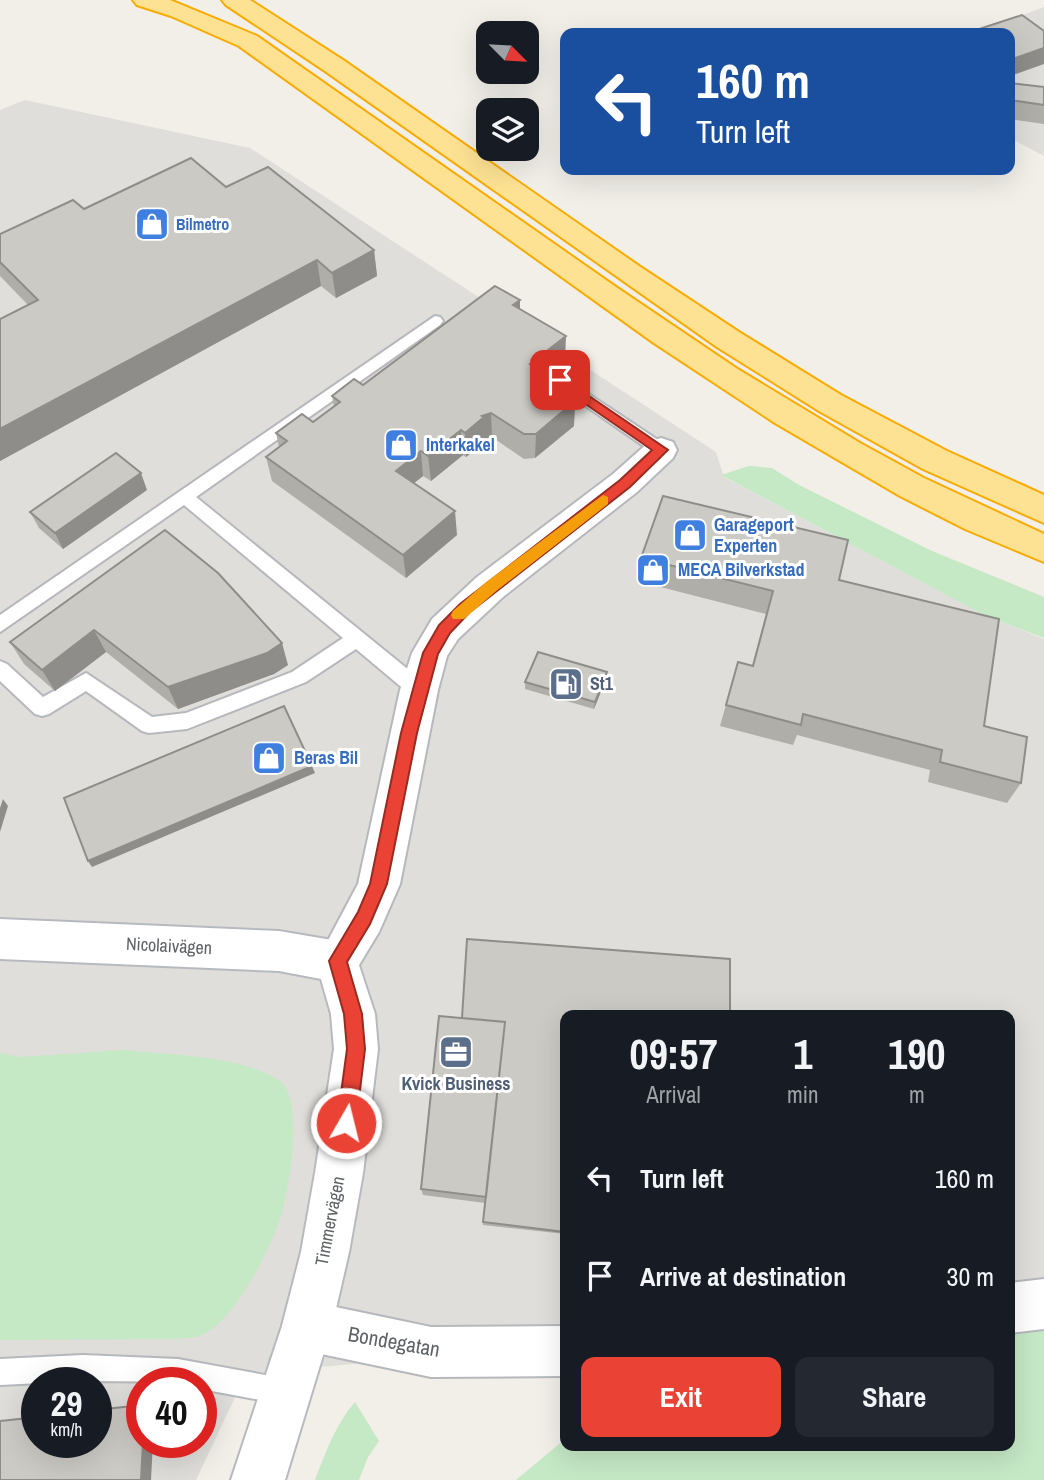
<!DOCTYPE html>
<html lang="en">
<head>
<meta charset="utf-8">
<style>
  body { margin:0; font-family:"Archivo Narrow",sans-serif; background:#242831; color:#f1f3f6; height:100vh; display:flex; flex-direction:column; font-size:26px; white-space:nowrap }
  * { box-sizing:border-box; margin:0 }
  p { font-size:23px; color:#9ea1a6 }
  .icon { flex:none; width:38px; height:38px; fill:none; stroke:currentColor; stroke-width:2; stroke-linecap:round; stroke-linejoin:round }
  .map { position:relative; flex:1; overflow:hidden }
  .panel { position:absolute; left:560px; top:1010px; width:455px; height:441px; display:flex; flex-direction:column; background:#171b24; border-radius:14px; box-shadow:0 7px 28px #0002 }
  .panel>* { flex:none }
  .hud { position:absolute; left:560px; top:28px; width:455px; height:147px; border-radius:14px; box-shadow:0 7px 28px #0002; background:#1a4fa0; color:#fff; overflow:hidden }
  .needle { width:46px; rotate:114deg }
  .buttons { position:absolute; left:476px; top:21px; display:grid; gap:14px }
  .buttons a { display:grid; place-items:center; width:63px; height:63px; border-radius:14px; background:#171b24; box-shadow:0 7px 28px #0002; font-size:35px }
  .speed { position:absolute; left:21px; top:1367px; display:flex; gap:14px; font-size:35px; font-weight:700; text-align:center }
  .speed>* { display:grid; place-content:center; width:91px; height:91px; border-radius:50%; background:#171b24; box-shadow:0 7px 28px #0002; line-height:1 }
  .speed small { font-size:18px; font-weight:400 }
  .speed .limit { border:10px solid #d22; background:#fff; color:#111 }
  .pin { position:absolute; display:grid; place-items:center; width:60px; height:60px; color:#fff; margin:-30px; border-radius:14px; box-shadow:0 4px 10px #0006 }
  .me { position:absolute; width:77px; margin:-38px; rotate:8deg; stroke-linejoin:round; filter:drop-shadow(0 0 5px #0008) }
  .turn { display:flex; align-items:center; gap:24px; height:147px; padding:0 21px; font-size:32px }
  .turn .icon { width:91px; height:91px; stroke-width:2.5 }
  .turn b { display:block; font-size:49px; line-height:60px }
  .eta { display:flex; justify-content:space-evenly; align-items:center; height:119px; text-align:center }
  .eta b { font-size:42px; font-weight:700; line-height:49px }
  .primary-button { display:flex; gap:14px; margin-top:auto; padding:14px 21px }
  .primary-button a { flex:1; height:80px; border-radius:14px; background:#ea4335; color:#fff; font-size:28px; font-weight:700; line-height:80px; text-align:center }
  .primary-button a+a { background:#242831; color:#f1f3f6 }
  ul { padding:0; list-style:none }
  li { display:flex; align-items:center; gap:21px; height:98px; padding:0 21px }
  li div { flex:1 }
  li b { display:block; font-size:26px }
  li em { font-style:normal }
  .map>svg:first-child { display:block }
</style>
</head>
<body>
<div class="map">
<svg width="1044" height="1480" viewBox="0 0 1044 1480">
  <rect width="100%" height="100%" fill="#f1efe8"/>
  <!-- industrial -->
  <path fill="#e0deda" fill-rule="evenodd" d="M1044,7V156L1010,138V33H976Z
    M25,100L250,148L716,452L724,477L989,617L1044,639V1299L1010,1303V1015H565V1344L246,1374L196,1480H0V110ZM37,1382H96V1442H37ZM142,1382H201V1442H142Z"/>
  <!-- green -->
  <path fill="#c5e8c5" d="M749,466L772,468L799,485L932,551L1044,597V638L986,616L721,475Z
    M124,1050C167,1055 244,1055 280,1081C306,1100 288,1203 276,1230C264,1260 234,1319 204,1334C197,1338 186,1338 178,1339L0,1340V1053L20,1057Z
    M1044,1325V1480H516L565,1439V1446H1010V1328Z
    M355,1402L379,1441L368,1457L359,1480H315C326,1452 335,1425 355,1402Z"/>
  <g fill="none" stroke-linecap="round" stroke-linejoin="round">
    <!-- lane casing -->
    <g stroke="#b5b8bc" stroke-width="4">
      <path id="lane" d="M435,316L440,317L443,321L440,325L196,497L426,684L428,690L426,696L419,698L412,696L356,649L306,682L187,729L149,733L142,731L86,691L49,714L42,716L35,714L0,681V661L7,664L43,697L86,673L152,717L186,713L292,672L343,638L184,505L0,632V615Z
        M560,375L667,446L669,450L667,454H655L554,384L552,380L554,376Z
        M83,1355L178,1359L287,1379L296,1383L300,1392L296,1401L287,1405L201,1389V1382L83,1381L0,1385V1359Z"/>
    </g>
    <!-- street casing -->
    <g stroke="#b5b8bc" stroke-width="4">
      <path id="street" d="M661,438L673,442L677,450L673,458L637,492L503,597L458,639L447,656L438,690L400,884L379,932L353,975L338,981L323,975L317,961L358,884L400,690L412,653L432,619L477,577L613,474L649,442Z
        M1044,1279V1329L1010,1333V1283Z
        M307,1301L431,1327L565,1326V1376L431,1377L307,1351L289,1344L282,1326L289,1308Z"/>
    </g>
    <!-- secondary casing -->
    <g stroke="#b6babf" stroke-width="4">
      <path id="secondary" d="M0,919L279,931L338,941L353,947L375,1014L378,1049L363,1173L349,1252L332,1326L285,1480H231L282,1326L301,1252L315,1173L334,1049L331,1014L321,979L279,971L0,959Z"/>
    </g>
    <!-- highway casing -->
    <g stroke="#f9ab00" stroke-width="4">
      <path id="highway" d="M133,0H170L257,36L616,287L736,368L860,443L924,478L1044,534V562L965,529L900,496L775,423L654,343L239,46L171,16L137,5Z
        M222,0H250L343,60L639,266L739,332L841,395L947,451L1044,495V523L923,469L819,411L717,347L325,71L226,5Z"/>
    </g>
    <!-- lane -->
    <use href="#lane" fill="#fff" fill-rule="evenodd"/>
    <!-- street -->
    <use href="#street" fill="#fff" fill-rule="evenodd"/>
    <!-- secondary -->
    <use href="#secondary" fill="#fff" fill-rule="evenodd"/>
    <!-- highway -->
    <use href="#highway" fill="#fde293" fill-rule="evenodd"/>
  </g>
  <!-- wall -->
  <path fill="#afaea9" d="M1010,83L1044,87V124L1010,119Z
    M226,187L374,250L377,276L336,298L321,286L0,461V319L28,305L0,276V234L84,209Z
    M520,309L565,361L551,372L575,401L574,426L535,458L524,459L492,437L485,440V442L466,457L463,455L431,481L423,476L414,483L457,535L406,578L272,481L266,457L279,447L276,433L313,422L334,407L332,396L363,385Z
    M147,490L63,549L39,528L30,512Z
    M165,530L288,665L274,674L178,709L106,652L55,691L24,664L10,642Z
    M641,558L839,580L984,726L1021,783L1007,803L928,782L930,770L797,735L793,745L720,726L738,662L752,666L766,614L637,581Z
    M607,672L606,679L594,709L525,689V682Z
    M565,1015V1234L483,1225L485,1203L423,1195L421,1189L462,1018Z"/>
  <!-- shaded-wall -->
  <path fill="#8f8d8a" d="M1044,48V64L1010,76V60Z
    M374,250L377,276L336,298L332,273Z
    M317,260L321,286L0,461V429Z
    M520,300V326L513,305Z
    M566,336L565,361L530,389V364Z
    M575,401L574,426L535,458L536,434Z
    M491,413L492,437L485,440V442L466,457L465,433L482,416Z
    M461,430L463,455L431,481L428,456Z
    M421,451L423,476L399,495L396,471Z
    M141,473L147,490L63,549L55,533Z
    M455,511L457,535L406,578L403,555Z
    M94,630L106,652L55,691L42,670Z
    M282,643L288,665L274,674L178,709L168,687Z
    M607,672L606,679L594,709L595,702Z
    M312,766L315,773L92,867L88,861Z
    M3,799L8,806L0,832V808Z
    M143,1442H153L151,1480H141Z"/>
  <!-- building -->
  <path fill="#cccac5" stroke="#8f8d8a" stroke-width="2" d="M1022,15L1044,31V48L1010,60V33H967Z
    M1010,83L1044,87V105L1010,100Z
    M191,158L226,187L268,167L374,250L332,273L317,260L0,429V319L38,300L0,262V234L73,200L84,209Z
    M495,286L520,300L513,305L566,336L530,364L540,369L545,368L575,386V401L536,434H524L491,413L482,416L484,417L465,433L461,430L428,456L421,451L396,471L455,511L403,555L266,457L287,441L276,433L302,414L313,422L340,402L332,396L354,379L363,385Z
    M116,453L141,473L55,533L30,512Z
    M663,496L848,540L839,580L999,619L984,726L1027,737L1021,783L940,762L942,750L803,714L801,725L726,705L738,662L753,666L773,591L641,558Z
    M165,530L218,573L282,643L267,653L168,687L94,630L42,670L10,642Z
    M538,652L607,672L595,702L525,682Z
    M284,706L312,766L88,861L64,798Z
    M467,939L730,959V1015H565V1232L483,1222L505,1022L462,1018Z
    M439,1016L505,1022L486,1197L421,1189Z
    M142,1405V1442H143L141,1480H0V1421L37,1417V1442H96V1410Z"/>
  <!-- route -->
  <path fill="#ea4335" stroke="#982c22" stroke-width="2" d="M560,376L668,450L630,487L470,612L450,633L438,654L417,733L387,884L370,924L347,962L362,1014L365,1049L356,1123L353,1130L346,1133L339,1130L337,1123L347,1049L344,1014L329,961L358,912L370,884L401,733L423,653L439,625L460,604L620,480L652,450L555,383V377Z"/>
  <!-- slow -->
  <path fill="#f59e0b" d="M603,495L608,497V504L495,592L464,619H453L451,615L453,611L485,583Z"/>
  <!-- icons -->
  <defs>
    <g id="shop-square" transform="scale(1.75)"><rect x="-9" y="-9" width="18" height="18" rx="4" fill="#3f7fe0" stroke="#fff"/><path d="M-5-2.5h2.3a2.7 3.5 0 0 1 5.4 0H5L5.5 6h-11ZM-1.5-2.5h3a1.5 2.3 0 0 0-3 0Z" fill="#fff"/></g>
    <g id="fuel-square" transform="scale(1.75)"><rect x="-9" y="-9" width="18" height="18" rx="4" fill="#5c6f8a" stroke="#fff"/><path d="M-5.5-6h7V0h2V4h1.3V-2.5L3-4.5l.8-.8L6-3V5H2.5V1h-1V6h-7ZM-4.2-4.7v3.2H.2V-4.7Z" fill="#fff"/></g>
    <g id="office-square" transform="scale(1.75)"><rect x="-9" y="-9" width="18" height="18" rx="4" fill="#5c6f8a" stroke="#fff"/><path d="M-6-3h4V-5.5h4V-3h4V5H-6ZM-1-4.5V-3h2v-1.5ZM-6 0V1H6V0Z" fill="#fff"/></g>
  </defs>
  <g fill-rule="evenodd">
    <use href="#shop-square" x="152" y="224"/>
    <use href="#shop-square" x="401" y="445"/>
    <use href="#shop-square" x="690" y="535"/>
    <use href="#shop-square" x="653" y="570"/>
    <use href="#fuel-square" x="566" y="684"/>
    <use href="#shop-square" x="269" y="758"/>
    <use href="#office-square" x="456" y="1052"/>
  </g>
  <g text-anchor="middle" stroke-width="6" stroke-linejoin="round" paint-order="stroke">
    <!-- far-shop labels -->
    <g font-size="16" font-weight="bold" fill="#366cbe" stroke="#fff" text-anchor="start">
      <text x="176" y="230">Bilmetro</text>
    </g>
    <!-- shop labels -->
    <g font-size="18" font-weight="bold" fill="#366cbe" stroke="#fff" text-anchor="start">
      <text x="426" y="451">Interkakel</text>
      <text x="714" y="531">Garageport<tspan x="714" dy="21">Experten</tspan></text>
      <text x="678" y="576">MECA Bilverkstad</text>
      <text x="294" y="764">Beras Bil</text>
    </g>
    <!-- service labels -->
    <g font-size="18" font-weight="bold" fill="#4e5e75" stroke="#fff" text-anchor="start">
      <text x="590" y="690">St1</text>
      <text x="456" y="1090" text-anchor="middle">Kvick Business</text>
    </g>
    <!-- street labels -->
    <g font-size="18" fill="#5f6368" stroke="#fff">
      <text transform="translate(169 946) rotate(3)" y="6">Nicolaivägen</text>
      <text transform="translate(330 1221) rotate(-79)" y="6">Timmervägen</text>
    </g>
    <!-- near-street labels -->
    <g font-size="21" fill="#5f6368" stroke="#fff">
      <text transform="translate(394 1342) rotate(10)" y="7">Bondegatan</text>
    </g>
  </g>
</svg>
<div class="buttons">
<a><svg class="needle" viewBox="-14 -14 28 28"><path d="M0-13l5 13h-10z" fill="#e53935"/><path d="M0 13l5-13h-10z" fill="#9ea1a6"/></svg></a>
<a><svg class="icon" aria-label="layers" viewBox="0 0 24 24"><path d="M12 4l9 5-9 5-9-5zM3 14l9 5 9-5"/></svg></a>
</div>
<div class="speed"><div>29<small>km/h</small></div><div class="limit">40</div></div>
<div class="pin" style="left:560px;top:380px;background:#d93025"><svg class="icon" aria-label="arrive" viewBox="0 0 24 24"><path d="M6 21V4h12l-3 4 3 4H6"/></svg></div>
<svg class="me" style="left:346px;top:1123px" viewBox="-20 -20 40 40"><circle r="17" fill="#ea4335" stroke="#fff" stroke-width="3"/><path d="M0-11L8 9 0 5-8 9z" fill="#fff"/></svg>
<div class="hud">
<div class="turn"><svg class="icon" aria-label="left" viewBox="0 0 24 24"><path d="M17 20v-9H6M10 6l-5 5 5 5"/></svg><div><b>160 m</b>Turn left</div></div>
</div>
<section class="panel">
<div class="eta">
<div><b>09:57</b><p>Arrival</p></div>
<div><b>1</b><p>min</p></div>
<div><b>190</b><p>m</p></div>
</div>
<ul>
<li><svg class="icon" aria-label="left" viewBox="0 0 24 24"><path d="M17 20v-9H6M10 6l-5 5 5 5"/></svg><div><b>Turn left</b></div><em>160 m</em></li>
<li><svg class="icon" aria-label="arrive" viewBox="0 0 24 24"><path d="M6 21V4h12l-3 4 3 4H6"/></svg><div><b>Arrive at destination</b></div><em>30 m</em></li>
</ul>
<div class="primary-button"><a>Exit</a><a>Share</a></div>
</section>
</div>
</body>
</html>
